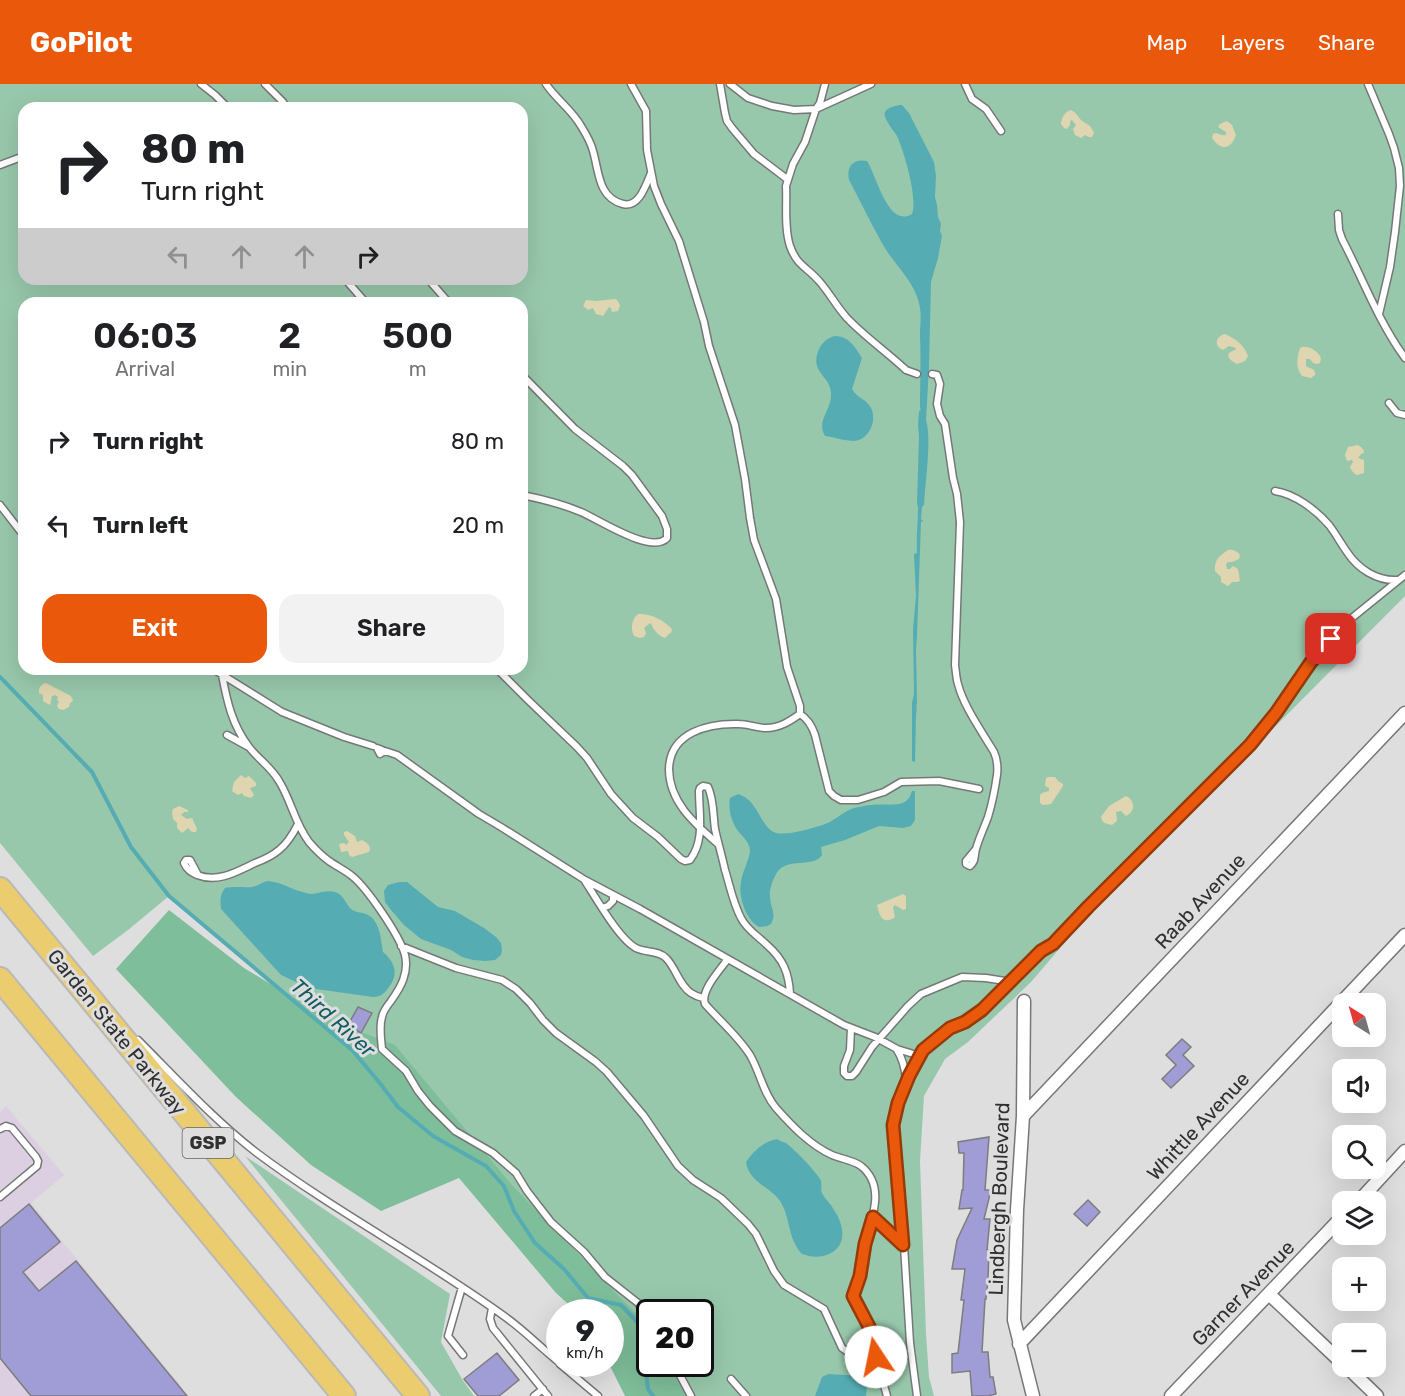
<!DOCTYPE html>
<html lang="en">
<head>
<meta charset="utf-8">
<style>
  body { margin:0; font-family:Rubik,sans-serif; background:#f2f2f2; color:#202124; height:100vh; display:flex; flex-direction:column; font-size:22px; white-space:nowrap }
  * { box-sizing:border-box; margin:0 }
  p { font-size:20px; color:#757577 }
  .icon { flex:none; width:33px; height:33px; fill:none; stroke:currentColor; stroke-width:2; stroke-linecap:round; stroke-linejoin:round }
  .map { position:relative; flex:1; overflow:hidden }
  .drawer { position:absolute; left:18px; top:213px; width:510px; height:378px; display:flex; flex-direction:column; background:#fff; border-radius:18px; box-shadow:0 6px 24px #0002 }
  .drawer>* { flex:none }
  .top-card { position:absolute; left:18px; top:18px; width:510px; height:183px; border-radius:18px; box-shadow:0 6px 24px #0002; background:#fff; color:#202124; overflow:hidden }
  .needle { width:39px; rotate:323deg }
  .buttons { position:absolute; left:1332px; top:909px; display:grid; gap:12px }
  .buttons a { display:grid; place-items:center; width:54px; height:54px; border-radius:12px; background:#fff; box-shadow:0 6px 24px #0002; font-size:30px }
  .speed { position:absolute; left:546px; top:1215px; display:flex; gap:12px; font-size:30px; font-weight:700; text-align:center }
  .speed>* { display:grid; place-content:center; width:78px; height:78px; border-radius:50%; background:#fff; box-shadow:0 6px 24px #0002; line-height:1 }
  .speed small { font-size:15px; font-weight:400 }
  .speed .limit { border:3px solid #111; border-radius:9px; background:#fff; color:#111 }
  .pin { position:absolute; display:grid; place-items:center; width:51px; height:51px; color:#fff; margin:-26px; border-radius:12px; box-shadow:0 3px 9px #0006 }
  .me { position:absolute; width:66px; margin:-33px; rotate:349deg; stroke-linejoin:round; filter:drop-shadow(0 0 4px #0008) }
  .turn { display:flex; align-items:center; gap:21px; height:126px; padding:0 24px; font-size:27px }
  .turn .icon { width:78px; height:78px; stroke-width:2.5 }
  .turn b { display:block; font-size:42px; line-height:51px }
  .lanes { display:flex; align-items:center; height:57px; padding:0 24px; background:#0003; justify-content:center; gap:30px; direction:ltr }
  .lanes .off { opacity:.35 }
  .eta { display:flex; justify-content:space-evenly; align-items:center; height:102px; text-align:center }
  .eta b { font-size:36px; font-weight:600; line-height:42px }
  .button { display:flex; gap:12px; margin-top:auto; padding:12px 24px }
  .button a { flex:1; height:69px; border-radius:18px; background:#ea580c; color:#fff; font-size:24px; font-weight:600; line-height:69px; text-align:center }
  .button a+a { background:#f2f2f2; color:#202124 }
  ul { padding:0; list-style:none }
  li { display:flex; align-items:center; gap:18px; height:84px; padding:0 24px }
  li div { flex:1 }
  li b { display:block; font-size:22px }
  li em { font-style:normal }
  header { display:flex; align-items:center; gap:36px; box-sizing:border-box; height:84px; padding:0 30px; background:#ea580c; color:#fff }
  header strong { font-size:28px }
  nav { display:flex; gap:33px; margin-inline-start:auto; font-size:21px }
  .map>svg:first-child { display:block }
</style>
</head>
<body>
<header>
<strong>GoPilot</strong>
<nav><a>Map</a><a>Layers</a><a>Share</a></nav>
</header>
<div class="map">
<svg width="1405" height="1312" viewBox="0 0 1405 1312">
  <rect width="100%" height="100%" fill="#dededf"/>
  <!-- industrial -->
  <path fill="#ddcfe2" d="M6,1022L64,1091L31,1119L189,1312H0V1028Z"/>
  <!-- green -->
  <path fill="#98c8ac" fill-rule="evenodd" d="M0,0H1405V512L1091,828L1031,898L968,958L945,975L924,1012L920,1077L926,1250L929,1293L934,1312H653L641,1242L352,966L169,812L128,846L93,872L0,759ZM24,24H522V195H24ZM24,219H522V585H24ZM650,1228H700V1280H650Z
    M245,1072L450,1210L441,1258L462,1295L474,1312H441Z"/>
  <!-- forest -->
  <path fill="#7fbe9a" d="M169,826L244,884L332,937L395,961L511,1100L634,1228L649,1249L650,1280H672L696,1312H625L609,1280H610V1228H577L556,1209L459,1094L381,1127L311,1081L236,1013L116,885Z"/>
  <!-- sand -->
  <path fill="#dfd5b0" d="M1071,26C1077,29 1077,32 1081,36C1088,42 1089,38 1094,49L1092,53H1089L1085,51L1081,54L1075,51L1073,45L1076,41L1072,36L1070,37V41L1067,45L1064,44L1061,40C1062,33 1064,28 1071,26Z
    M1227,37L1232,41L1236,51C1231,66 1221,67 1212,54L1213,50L1216,49L1222,51H1226V48L1218,43L1220,40Z
    M615,215L617,216L620,221L618,227L612,228L611,224L609,223L603,232L596,230L593,224L588,226L583,222L586,216L596,217Z
    M1225,250C1236,255 1244,261 1248,272L1245,277L1237,280C1229,276 1223,270 1235,266L1236,264L1229,262L1223,266C1213,262 1216,252 1225,250Z
    M1302,263C1309,262 1318,267 1321,274L1320,279L1317,280L1313,279L1310,275H1306V282C1310,285 1316,284 1315,291L1311,294L1302,292C1295,283 1297,274 1300,264Z
    M1358,361C1361,363 1364,365 1364,369L1361,370L1358,374L1364,376V389L1357,391C1354,390 1351,386 1350,383L1353,378L1352,376L1347,377L1345,371L1348,363Z
    M1228,466C1233,465 1237,467 1240,471L1239,475L1232,478H1228L1226,480L1227,485H1230L1233,482L1238,485L1240,497L1237,498H1232L1228,502L1221,498V493L1215,487C1214,476 1219,472 1228,466Z
    M638,530C650,529 664,536 672,545L671,549L669,550L665,554C660,553 653,546 652,541L650,539L644,544L646,549L644,553L640,554L634,552C630,544 632,535 638,530Z
    M46,599L71,612L73,617L70,619L69,623L63,626L59,625L57,622L59,618L57,615L58,613L55,611L52,612L50,621L43,617V611L39,609C38,603 42,600 46,599Z
    M241,691L245,694L249,692L256,699V702L250,704L254,711L251,714L244,712L242,709L238,711L232,707L234,698Z
    M1048,693H1055L1058,697L1063,700V702L1051,720L1043,721L1040,719V711L1042,709L1049,707V704L1045,702L1046,694Z
    M1126,712C1136,717 1135,728 1126,732L1121,727L1116,728L1117,737L1112,741C1107,740 1102,739 1101,733L1109,722Z
    M179,722L188,726V728H184L181,731L187,735L192,734L197,745L196,748H192L188,744L182,749L177,744V739L173,735L172,729L173,725Z
    M347,747L355,752L357,758L362,756C367,759 372,762 369,768L352,773L349,771L348,767L341,768L339,760L344,759L346,761L349,758L344,751V748Z
    M903,810L906,812V825L903,826L895,821L893,823L895,833C883,842 879,831 877,821Z"/>
  <!-- water -->
  <path fill="#56acb3" d="M902,21L909,29L934,78L936,92L935,113L937,121L938,133L941,140L940,147L942,152L938,174L931,198L929,283L926,336C932,355 925,399 924,421L922,423L921,435L923,437L921,438L917,552L916,565L917,618C916,623 917,627 916,632L915,678L912,677V619L914,610L913,545L916,512L914,470L917,469C916,454 918,439 918,423L917,420L919,352L918,341L919,327L921,326L920,324C920,299 921,276 920,251C920,240 922,230 919,219C914,197 894,180 883,161C871,140 861,118 849,96C846,83 853,74 867,77C876,90 888,145 912,130C918,115 904,67 897,52C894,47 882,33 885,28C888,23 897,21 902,21Z
    M835,252C849,252 855,263 862,274L852,305C857,314 864,314 869,321C879,333 870,356 854,357C845,357 834,353 825,352C816,337 831,327 831,311C832,291 807,289 820,263C824,257 828,254 835,252Z
    M912,707H915V736L911,742L903,744L879,742L845,756L821,763L822,771C813,784 790,774 779,786C776,789 774,794 772,799C771,803 769,808 770,812C770,823 777,830 771,840L767,842L759,843C746,836 738,813 741,798C742,788 749,777 750,767C750,759 743,753 738,747C731,737 728,724 730,714L738,710C759,716 760,744 776,749C787,752 819,743 830,738C838,733 845,727 854,724C860,723 866,721 872,721C882,719 901,724 908,715C910,714 911,709 912,707Z
    M268,797C282,798 290,805 303,808C306,809 309,810 312,810C320,809 327,806 335,808C344,811 345,819 351,825C356,829 362,828 368,831C380,837 381,856 383,868C395,878 399,890 389,903C385,909 381,913 373,913L309,904L281,891L221,825C220,817 220,810 225,804C234,802 244,804 252,803C258,802 262,798 268,797Z
    M399,798H407L438,823L455,827L484,844L496,853L501,859L502,866L501,871L495,876L485,877L473,876L462,873L451,866L421,855L404,841L391,826L385,818L384,807L388,801Z
    M777,1055C778,1056 785,1059 786,1059C793,1064 818,1089 821,1097C822,1102 820,1106 823,1111C826,1116 831,1120 834,1126C844,1140 848,1162 829,1170C820,1174 811,1173 802,1170C787,1154 791,1134 780,1117C770,1102 749,1099 746,1078C754,1066 763,1058 777,1055Z
    M828,1290L862,1292L868,1291L866,1312H815L822,1293Z"/>
  <g fill="none" stroke-linecap="round" stroke-linejoin="round">
    <!-- stream -->
    <path stroke="#56acb3" stroke-width="4" d="M0,593L92,688L131,763L169,812L352,966L379,998L398,1023L433,1052L486,1082L504,1102L514,1127L535,1159L564,1185L588,1214L621,1221L641,1242L648,1305L653,1312"/>
  </g>
  <!-- building -->
  <path fill="#a09cd5" stroke="#7d7d7e" stroke-width="1.5" d="M358,923L372,929L361,949L348,941Z
    M1182,955L1191,963L1183,971L1194,982L1171,1004L1162,995L1176,981L1166,971Z
    M989,1053L985,1106H991L984,1135H990L987,1166H989L988,1196L986,1215H985L982,1268H988L990,1293H993L996,1310L988,1312H972L970,1287L952,1289V1270L958,1269L964,1216H961L965,1185H952L957,1156L972,1124L959,1125L962,1106H963L964,1069H959L958,1058Z
    M1088,1116L1100,1128L1087,1142L1074,1130Z
    M29,1120L60,1158L23,1188L39,1207L76,1177L187,1312H31L0,1274V1144Z
    M497,1269L519,1296L499,1312H478L464,1295Z"/>
  <g fill="none" stroke-linecap="round" stroke-linejoin="round">
    <!-- service casing -->
    <g stroke="#777778" stroke-width="9">
      <path id="service" d="M201,0L215,11L228,24
        M265,0L283,18L286,24
        M546,0C556,15 572,26 581,42C586,50 591,59 593,67C599,87 598,114 623,120C639,124 646,101 651,89
        M631,0L646,27L647,66L654,102L661,120L679,157L704,238L709,262L735,341L745,395L750,434L754,456L776,515L787,583L800,622V630C808,635 812,642 815,651L829,707L834,712L841,716H858L884,708L901,698L939,697L979,705
        M720,0L725,29L727,37L732,44L754,70L787,95
        M730,0L748,14L772,22L794,26L816,25L871,0
        M825,0L820,19L816,25L805,58L793,80L786,102C787,120 784,144 790,162C797,182 807,183 819,197C829,208 836,222 847,234C865,253 887,268 906,286L917,290
        M965,0L972,15L986,25L1001,47
        M1368,0L1389,50L1394,64L1399,84L1400,102L1395,148L1390,183L1379,230
        M0,81L24,72
        M1338,130L1339,146L1342,155C1363,195 1378,237 1405,274
        M345,195L366,219
        M428,195L449,219
        M932,290L937,291L940,300L937,320L940,332L945,340L953,394L957,410L960,438L955,581C956,587 956,594 958,600C963,621 982,648 994,668C997,675 998,683 997,691C995,705 992,720 988,733C984,744 979,754 976,765C974,772 976,777 970,782L966,780V777L976,765
        M522,291L575,345L623,382L632,391L662,432L667,445V454C652,471 598,435 581,428C562,420 542,415 522,411
        M1389,319L1397,329L1405,331
        M1275,407C1295,410 1316,426 1329,441C1336,450 1341,460 1347,468C1358,485 1377,497 1397,496
        M0,421L24,452
        M213,585L282,628L344,653L373,662
        M497,585L528,616L577,663L587,674L611,710L633,734L658,753L681,775L685,777L690,776C705,756 699,731 699,707L700,704L703,702L708,703C714,716 713,731 715,745C718,759 722,772 725,786C730,802 733,819 741,834C747,846 758,852 767,861C783,875 789,889 790,910
        M222,591C227,617 232,641 249,663C258,675 271,683 279,697C291,716 295,740 309,758C315,765 322,772 329,777C336,782 345,786 352,792C367,804 400,852 405,871C409,889 401,903 391,917C387,922 383,927 382,933C379,943 381,954 382,965L406,987L418,1007L430,1022L455,1047L493,1069L516,1089L527,1107L551,1138L584,1168L605,1193L638,1219L650,1235
        M227,651L247,662
        M382,666L377,664L380,670L385,667L397,671L479,730L501,743L585,796L640,825L844,941L875,953L897,965L920,972
        M718,760C695,740 669,718 669,685C670,648 709,639 739,640C748,640 757,644 766,644C780,644 790,637 800,630
        M198,791L190,776H186L184,779C187,786 191,788 197,791C218,799 236,788 255,779C263,776 272,772 279,766C288,759 293,750 298,740
        M585,797C596,814 619,855 636,864C646,869 658,866 666,874C676,884 679,901 691,909C694,911 699,913 703,914
        M602,824L608,822L613,817V811
        M401,862L456,884L502,896L516,905L530,919L543,936L556,949L596,978L607,988L644,1032L678,1082L693,1096L721,1114L748,1140L756,1150L774,1187L784,1201L824,1225L842,1264L854,1272L870,1275L877,1278
        M727,876C720,886 700,907 705,920C720,937 738,952 750,971C760,988 763,1009 776,1024C792,1042 810,1061 832,1071C841,1075 853,1076 861,1082C886,1102 872,1134 865,1159C863,1169 862,1180 860,1190C858,1198 856,1205 853,1212L876,1256V1273L887,1312
        M851,944L850,966L844,982V989L847,992H852L856,988L872,963L908,922L921,910L962,893L986,894L1011,898
        M138,956C176,994 214,1036 257,1069C336,1128 424,1174 504,1232C524,1246 541,1264 560,1279
        M897,966C903,975 905,984 906,996
        M0,1045L6,1042L12,1044L36,1073L38,1077L37,1082L0,1113
        M873,1133L903,1161
        M462,1203L448,1252L463,1271
        M492,1224L490,1235L493,1244L548,1312
        M560,1280L598,1312
        M674,1280L691,1312
        M731,1295L746,1312
        M534,1312L543,1305
        M917,1312L910,1259L903,1145L893,1041L898,1019L909,992L923,966L950,944L965,938L982,926L1041,867L1053,860L1088,823L1250,661L1276,629L1311,578L1342,542L1405,491"/>
    </g>
    <!-- minor casing -->
    <g stroke="#777778" stroke-width="15">
      <path id="minor" d="M1024,917L1023,1032L1017,1126L1014,1236L1033,1312
        M1023,1032L1405,629
        M1358,1118L1405,1067
        M1270,1211L1342,1279
        M1019,1260L1405,851
        M1346,1282L1377,1312
        M1171,1312L1342,1133"/>
    </g>
    <!-- motorway casing -->
    <g stroke="#b9b9b9" stroke-width="26">
      <path id="motorway" d="M0,805L418,1312
        M0,895L344,1312"/>
    </g>
    <!-- service -->
    <use href="#service" stroke="#fff" stroke-width="6"/>
    <!-- minor -->
    <use href="#minor" stroke="#fff" stroke-width="12"/>
    <!-- motorway -->
    <use href="#motorway" stroke="#ebcc6e" stroke-width="22"/>
  </g>
  <g fill="none" stroke-linecap="round" stroke-linejoin="round">
    <!-- route casing -->
    <g stroke="#983908" stroke-width="15">
      <path id="route" d="M876,1273V1256L853,1212L860,1192L865,1160L873,1133L903,1161L893,1041L898,1019L909,992L923,966L950,944L965,938L982,926L1041,867L1053,860L1088,823L1250,661L1276,629L1311,578L1331,555"/>
    </g>
    <!-- route -->
    <use href="#route" stroke="#ea580c" stroke-width="10"/>
  </g>
  <g text-anchor="middle" stroke-width="6" stroke-linejoin="round" paint-order="stroke">
    <!-- shield labels -->
    <rect fill="#dededf" stroke="#646464" stroke-width="1.5" x="182.5" y="1044" width="51" height="30" rx="4.5"/>
    <g font-size="18" font-weight="bold" fill="#303030">
      <text x="208" y="1065">GSP</text>
    </g>
    <!-- street labels -->
    <g font-size="20" fill="#303030" stroke="#dededf">
      <text transform="translate(1200 817) rotate(-47)" y="7">Raab Avenue</text>
      <text transform="translate(117 948) rotate(51)" y="7">Garden State Parkway</text>
      <text transform="translate(1198 1042) rotate(-47)" y="7">Whittle Avenue</text>
      <text transform="translate(999 1115) rotate(-88)" y="7">Lindbergh Boulevard</text>
      <text transform="translate(1243 1209) rotate(-46)" y="7">Garner Avenue</text>
    </g>
    <!-- water labels -->
    <g font-size="21" font-style="italic" fill="#135c62" stroke="#dededf">
      <text transform="translate(333 934) rotate(42)" y="7">Third River</text>
    </g>
  </g>
</svg>
<div class="buttons">
<a><svg class="needle" viewBox="-14 -14 28 28"><path d="M0-13l5 13h-10z" fill="#e53935"/><path d="M0 13l5-13h-10z" fill="#757577"/></svg></a>
<a><svg class="icon" aria-label="sound" viewBox="0 0 24 24"><path d="M4 9h4l5-4v14l-5-4H4zM17 9q2 3 0 6"/></svg></a>
<a><svg class="icon" aria-label="search" viewBox="0 0 24 24"><circle cx="10" cy="10" r="6"/><path d="M15 15l6 6"/></svg></a>
<a><svg class="icon" aria-label="layers" viewBox="0 0 24 24"><path d="M12 4l9 5-9 5-9-5zM3 14l9 5 9-5"/></svg></a>
<a>+</a>
<a>−</a>
</div>
<div class="speed"><div>9<small>km/h</small></div><div class="limit">20</div></div>
<div class="pin" style="left:1331px;top:555px;background:#d93025"><svg class="icon" aria-label="arrive" viewBox="0 0 24 24"><path d="M6 21V4h12l-3 4 3 4H6"/></svg></div>
<svg class="me" style="left:876px;top:1273px" viewBox="-20 -20 40 40"><circle r="19" fill="#fff"/><path d="M0-13L10 11 0 6-10 11z" fill="#ea580c"/></svg>
<div class="top-card">
<div class="turn"><svg class="icon" aria-label="right" viewBox="0 0 24 24"><path d="M7 20v-9h11M14 6l5 5-5 5"/></svg><div><b>80 m</b>Turn right</div></div>
<div class="lanes"><svg class="icon off" aria-label="left" viewBox="0 0 24 24"><path d="M17 20v-9H6M10 6l-5 5 5 5"/></svg><svg class="icon off" aria-label="ahead" viewBox="0 0 24 24"><path d="M12 20V5M6 11l6-6 6 6"/></svg><svg class="icon off" aria-label="ahead" viewBox="0 0 24 24"><path d="M12 20V5M6 11l6-6 6 6"/></svg><svg class="icon" aria-label="right" viewBox="0 0 24 24"><path d="M7 20v-9h11M14 6l5 5-5 5"/></svg></div>
</div>
<section class="drawer">
<div class="eta">
<div><b>06:03</b><p>Arrival</p></div>
<div><b>2</b><p>min</p></div>
<div><b>500</b><p>m</p></div>
</div>
<ul>
<li><svg class="icon" aria-label="right" viewBox="0 0 24 24"><path d="M7 20v-9h11M14 6l5 5-5 5"/></svg><div><b>Turn right</b></div><em>80 m</em></li>
<li><svg class="icon" aria-label="left" viewBox="0 0 24 24"><path d="M17 20v-9H6M10 6l-5 5 5 5"/></svg><div><b>Turn left</b></div><em>20 m</em></li>
</ul>
<div class="button"><a>Exit</a><a>Share</a></div>
</section>
</div>
</body>
</html>
